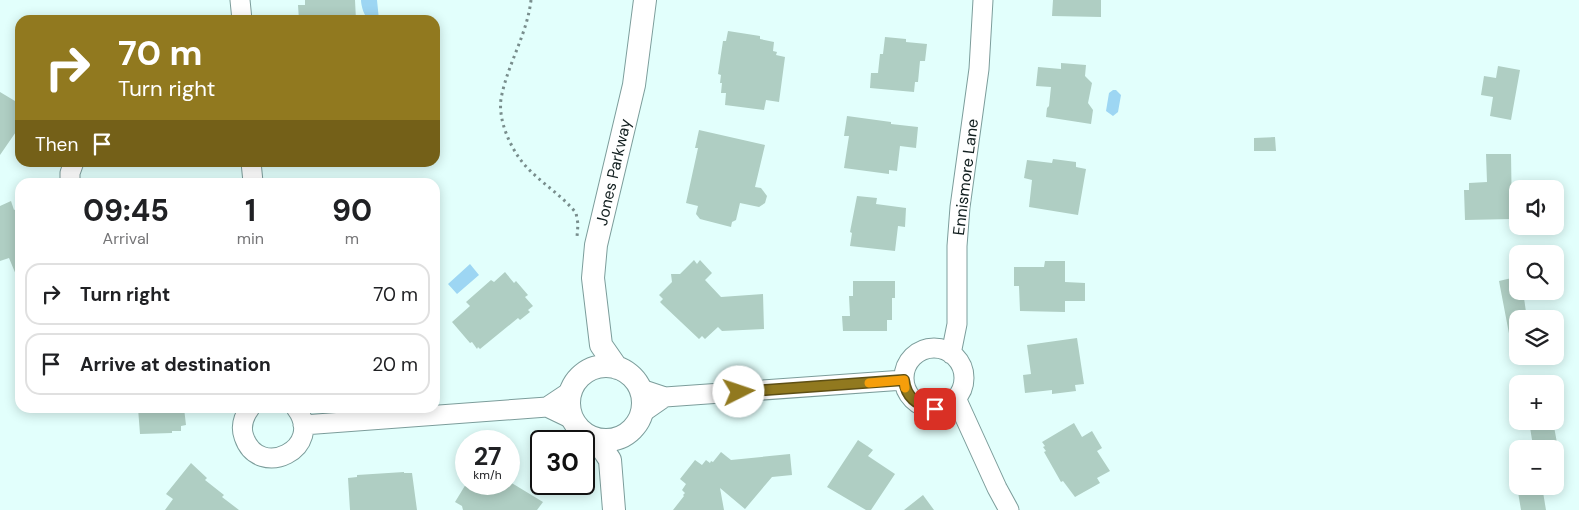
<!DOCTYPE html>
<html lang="en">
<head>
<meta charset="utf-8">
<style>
  body { margin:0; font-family:"DM Sans",sans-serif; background:#f6f6f6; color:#202124; height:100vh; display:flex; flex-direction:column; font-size:19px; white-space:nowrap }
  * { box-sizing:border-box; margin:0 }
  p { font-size:16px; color:#757577 }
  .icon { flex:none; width:28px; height:28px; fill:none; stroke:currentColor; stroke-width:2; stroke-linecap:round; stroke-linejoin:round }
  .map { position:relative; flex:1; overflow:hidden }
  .panel { position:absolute; left:15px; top:178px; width:425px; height:235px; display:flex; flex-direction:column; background:#fff; border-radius:15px; box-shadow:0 2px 12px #0003 }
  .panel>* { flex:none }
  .top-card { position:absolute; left:15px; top:15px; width:425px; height:152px; border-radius:15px; box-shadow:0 2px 12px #0003; background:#91791f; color:#fff; overflow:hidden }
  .tools { position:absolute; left:1509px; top:180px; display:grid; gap:10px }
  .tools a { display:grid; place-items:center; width:55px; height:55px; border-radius:10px; background:#fff; box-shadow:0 2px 12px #0003; font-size:25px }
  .speed { position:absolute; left:455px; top:430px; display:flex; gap:10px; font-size:25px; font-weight:700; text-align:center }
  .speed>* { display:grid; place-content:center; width:65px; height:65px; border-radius:50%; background:#fff; box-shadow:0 2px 12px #0003; line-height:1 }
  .speed small { font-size:12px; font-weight:400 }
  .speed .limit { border:2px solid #111; border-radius:8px; background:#fff; color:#111 }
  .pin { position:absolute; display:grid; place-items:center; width:42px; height:42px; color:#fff; margin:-21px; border-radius:10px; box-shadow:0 2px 8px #0006 }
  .me { position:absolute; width:55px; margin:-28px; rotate:86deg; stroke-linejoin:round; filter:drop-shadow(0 0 4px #0008) }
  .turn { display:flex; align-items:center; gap:18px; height:105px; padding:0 20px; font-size:22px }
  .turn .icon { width:65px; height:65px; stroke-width:2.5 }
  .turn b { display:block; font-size:35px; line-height:42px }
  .then { display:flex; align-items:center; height:48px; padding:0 20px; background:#0003; gap:10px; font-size:19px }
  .eta { display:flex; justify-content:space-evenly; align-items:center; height:85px; text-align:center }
  .eta b { font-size:30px; font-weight:700; line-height:35px }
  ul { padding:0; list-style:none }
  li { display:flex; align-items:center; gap:15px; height:62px; margin:0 10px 8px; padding:0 10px; border:2px solid #e0e0e0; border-radius:15px }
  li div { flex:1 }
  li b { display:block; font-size:19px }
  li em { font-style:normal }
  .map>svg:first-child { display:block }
</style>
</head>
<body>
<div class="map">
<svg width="1579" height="510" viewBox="0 0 1579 510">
  <rect width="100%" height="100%" fill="#e2fffc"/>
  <!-- water -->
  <path fill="#9dd6f3" d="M361,0H377L379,20C376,20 373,21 370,20C364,18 361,5 361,0Z
    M1113,90H1116L1121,95L1118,112L1113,116L1106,111L1109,93Z
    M470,264L479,275L457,294L448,284Z"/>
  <!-- building -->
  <path fill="#afcec3" d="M305,0H355L356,20H299L298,5H305Z
    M1053,0H1101V17L1052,16Z
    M728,31L760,36V39L774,42L773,51L777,52L776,55L785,57L779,102L766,100L764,110L725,105L726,93H721L722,83H720L721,75L718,74L723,41H726Z
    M885,37L906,39V42L927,44L925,61H920L918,82H915L914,92L870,88L871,73H878L880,54H883Z
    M1061,63L1086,65L1085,76L1092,83L1088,103L1093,110L1091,124L1046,117L1047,108L1049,106L1051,87L1036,86L1038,67L1061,69Z
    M1498,66L1520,70L1511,120L1490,116L1493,97L1481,95L1484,76L1496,78Z
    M0,92L20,104V126L0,155Z
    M847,116L891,122V124L918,127L916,148L900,146L897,171L889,170V174L844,168L849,136H844Z
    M699,130L765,145L755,187L761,188L767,196L765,203L759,207L740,203L736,220L732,222L731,227L700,219L696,214L698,206L686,203L698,148H695Z
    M1275,137L1276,151H1254V138Z
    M1486,154H1511L1512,219L1465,220L1464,190H1469V183L1487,182Z
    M1053,159L1076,162V167L1086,169L1078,215L1029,207L1032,180L1024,178L1027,160L1052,163Z
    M857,196L877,198L876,204L906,208L905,227L898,226L895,251L850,246L852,233L850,232Z
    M11,201L14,210L20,207L19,282L9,258L0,261V206Z
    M694,260L697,264L700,260L712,273L705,280L721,297L763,294L764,329L722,331L718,327L705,339L702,336L699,339L663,305L660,302L663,299L659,295L672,282L671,274H680Z
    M1045,261H1065V282L1085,283V301H1065V312L1020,311L1019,286H1014V267H1044Z
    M505,272L514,283L516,281L528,295L525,297L533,306L528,310L530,312L520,320L518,318L480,349L478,347L477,349L472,342L470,343L452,322L470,306L466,302L491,280L494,282Z
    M1516,277L1518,291H1523L1527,319H1518V344H1511L1499,281Z
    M853,281H895V298H892V320H887V331H843L842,316H850L849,296H853Z
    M1077,338L1084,384L1075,385L1076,391L1052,394V390L1025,393L1023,375L1031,374L1027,345Z
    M138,408H184L186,425L181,426V431H172V433L140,434Z
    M1529,421H1553L1557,443L1533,446Z
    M1074,423L1082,437L1092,431L1102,448L1097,451L1110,471L1097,478L1100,483L1075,497L1063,481L1061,482L1044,452L1046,451L1043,447L1045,446L1042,442Z
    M858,440L873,450L868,456L895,474L871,510H866L827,487Z
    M721,452L731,460L790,454L792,475L772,477L745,509L720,488L724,510H673L684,496L683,495L685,493L682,490L686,484L680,479L695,460L702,465L706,460L710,463L711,461L713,462Z
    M191,463L207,478L205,480L224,495L222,497L239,510H165L173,499L166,494Z
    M404,472V473H412L417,510H350L348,478L357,477V475Z
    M510,482L543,502L537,510H463L462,506L455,502L466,484H509Z
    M1517,486H1542L1546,510H1521Z
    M923,495L934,510H904Z"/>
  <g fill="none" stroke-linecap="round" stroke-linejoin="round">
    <!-- minor casing -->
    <g stroke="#7c9d9b" stroke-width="21">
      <path id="minor" d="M240,0L242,20
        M251,162L253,182
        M70,182V173L74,162
        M904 378a30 30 0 1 1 60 0a30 30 0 1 1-60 0Z
        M951,354L957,324V246L960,207L979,69L983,0
        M641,389L665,397L904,380
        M956,398L997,488L1009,510
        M547,407L571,391
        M250,408C244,416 240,426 244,437C259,481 326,448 296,408
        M642,413L665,397
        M303,425L547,407L574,420"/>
    </g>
    <!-- tertiary casing -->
    <g stroke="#7c9d9b" stroke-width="24">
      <path id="tertiary" d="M569 403a37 37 0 1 1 74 0a37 37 0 1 1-74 0Z
        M617,368L601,345L593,278L596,245L634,85L645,0
        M596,439L610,460L614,510"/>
    </g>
    <!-- path -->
    <path stroke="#788d8c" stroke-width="3" stroke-dasharray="2.5 4" stroke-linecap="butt" d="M531,0C527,35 507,65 501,99C498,120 510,147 523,163C539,182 561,194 576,213L578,224L577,237"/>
    <!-- minor -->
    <use href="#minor" stroke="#fff" stroke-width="19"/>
    <!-- tertiary -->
    <use href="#tertiary" stroke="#fff" stroke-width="22"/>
  </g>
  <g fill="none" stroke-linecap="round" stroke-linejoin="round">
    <!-- route casing -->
    <g stroke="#5e4f14" stroke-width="12">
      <path id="route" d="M739,392L904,380C906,398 918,406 935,409"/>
    </g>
    <!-- route -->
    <use href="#route" stroke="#91791f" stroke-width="9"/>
    <!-- slow -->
    <path stroke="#f59e0b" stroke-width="9" d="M869,383L904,380L905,388"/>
  </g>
  <g text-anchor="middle" stroke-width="4" stroke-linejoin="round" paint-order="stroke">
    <!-- street labels -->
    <g font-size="16" fill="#121f1f" stroke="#fff">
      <text transform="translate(613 172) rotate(-77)" y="6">Jones Parkway</text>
      <text transform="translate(965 177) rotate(-83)" y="6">Ennismore Lane</text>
    </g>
  </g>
</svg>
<div class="tools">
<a><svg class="icon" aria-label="sound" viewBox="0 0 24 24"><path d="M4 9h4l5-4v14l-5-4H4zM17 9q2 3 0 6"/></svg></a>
<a><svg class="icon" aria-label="search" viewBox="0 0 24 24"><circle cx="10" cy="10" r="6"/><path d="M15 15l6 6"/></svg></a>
<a><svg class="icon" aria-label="layers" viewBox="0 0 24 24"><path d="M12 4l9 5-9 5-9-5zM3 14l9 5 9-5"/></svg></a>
<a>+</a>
<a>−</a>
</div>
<div class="speed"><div>27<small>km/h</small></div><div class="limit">30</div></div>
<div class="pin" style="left:935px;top:409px;background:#d93025"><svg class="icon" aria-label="arrive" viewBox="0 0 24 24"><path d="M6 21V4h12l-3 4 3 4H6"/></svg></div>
<svg class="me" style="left:739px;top:392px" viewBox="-20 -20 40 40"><circle r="19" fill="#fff"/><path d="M0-13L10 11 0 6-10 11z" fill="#91791f"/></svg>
<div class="top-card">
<div class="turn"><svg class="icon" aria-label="right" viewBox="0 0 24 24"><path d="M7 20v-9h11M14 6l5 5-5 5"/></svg><div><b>70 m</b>Turn right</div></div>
<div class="then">Then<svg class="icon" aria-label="arrive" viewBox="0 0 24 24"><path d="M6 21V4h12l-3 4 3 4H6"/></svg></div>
</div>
<section class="panel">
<div class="eta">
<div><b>09:45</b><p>Arrival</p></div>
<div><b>1</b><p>min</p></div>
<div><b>90</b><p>m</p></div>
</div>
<ul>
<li><svg class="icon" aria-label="right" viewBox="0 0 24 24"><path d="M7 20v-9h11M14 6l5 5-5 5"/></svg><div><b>Turn right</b></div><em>70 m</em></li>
<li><svg class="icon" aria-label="arrive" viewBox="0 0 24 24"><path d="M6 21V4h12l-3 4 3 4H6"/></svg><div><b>Arrive at destination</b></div><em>20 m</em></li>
</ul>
</section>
</div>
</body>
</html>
